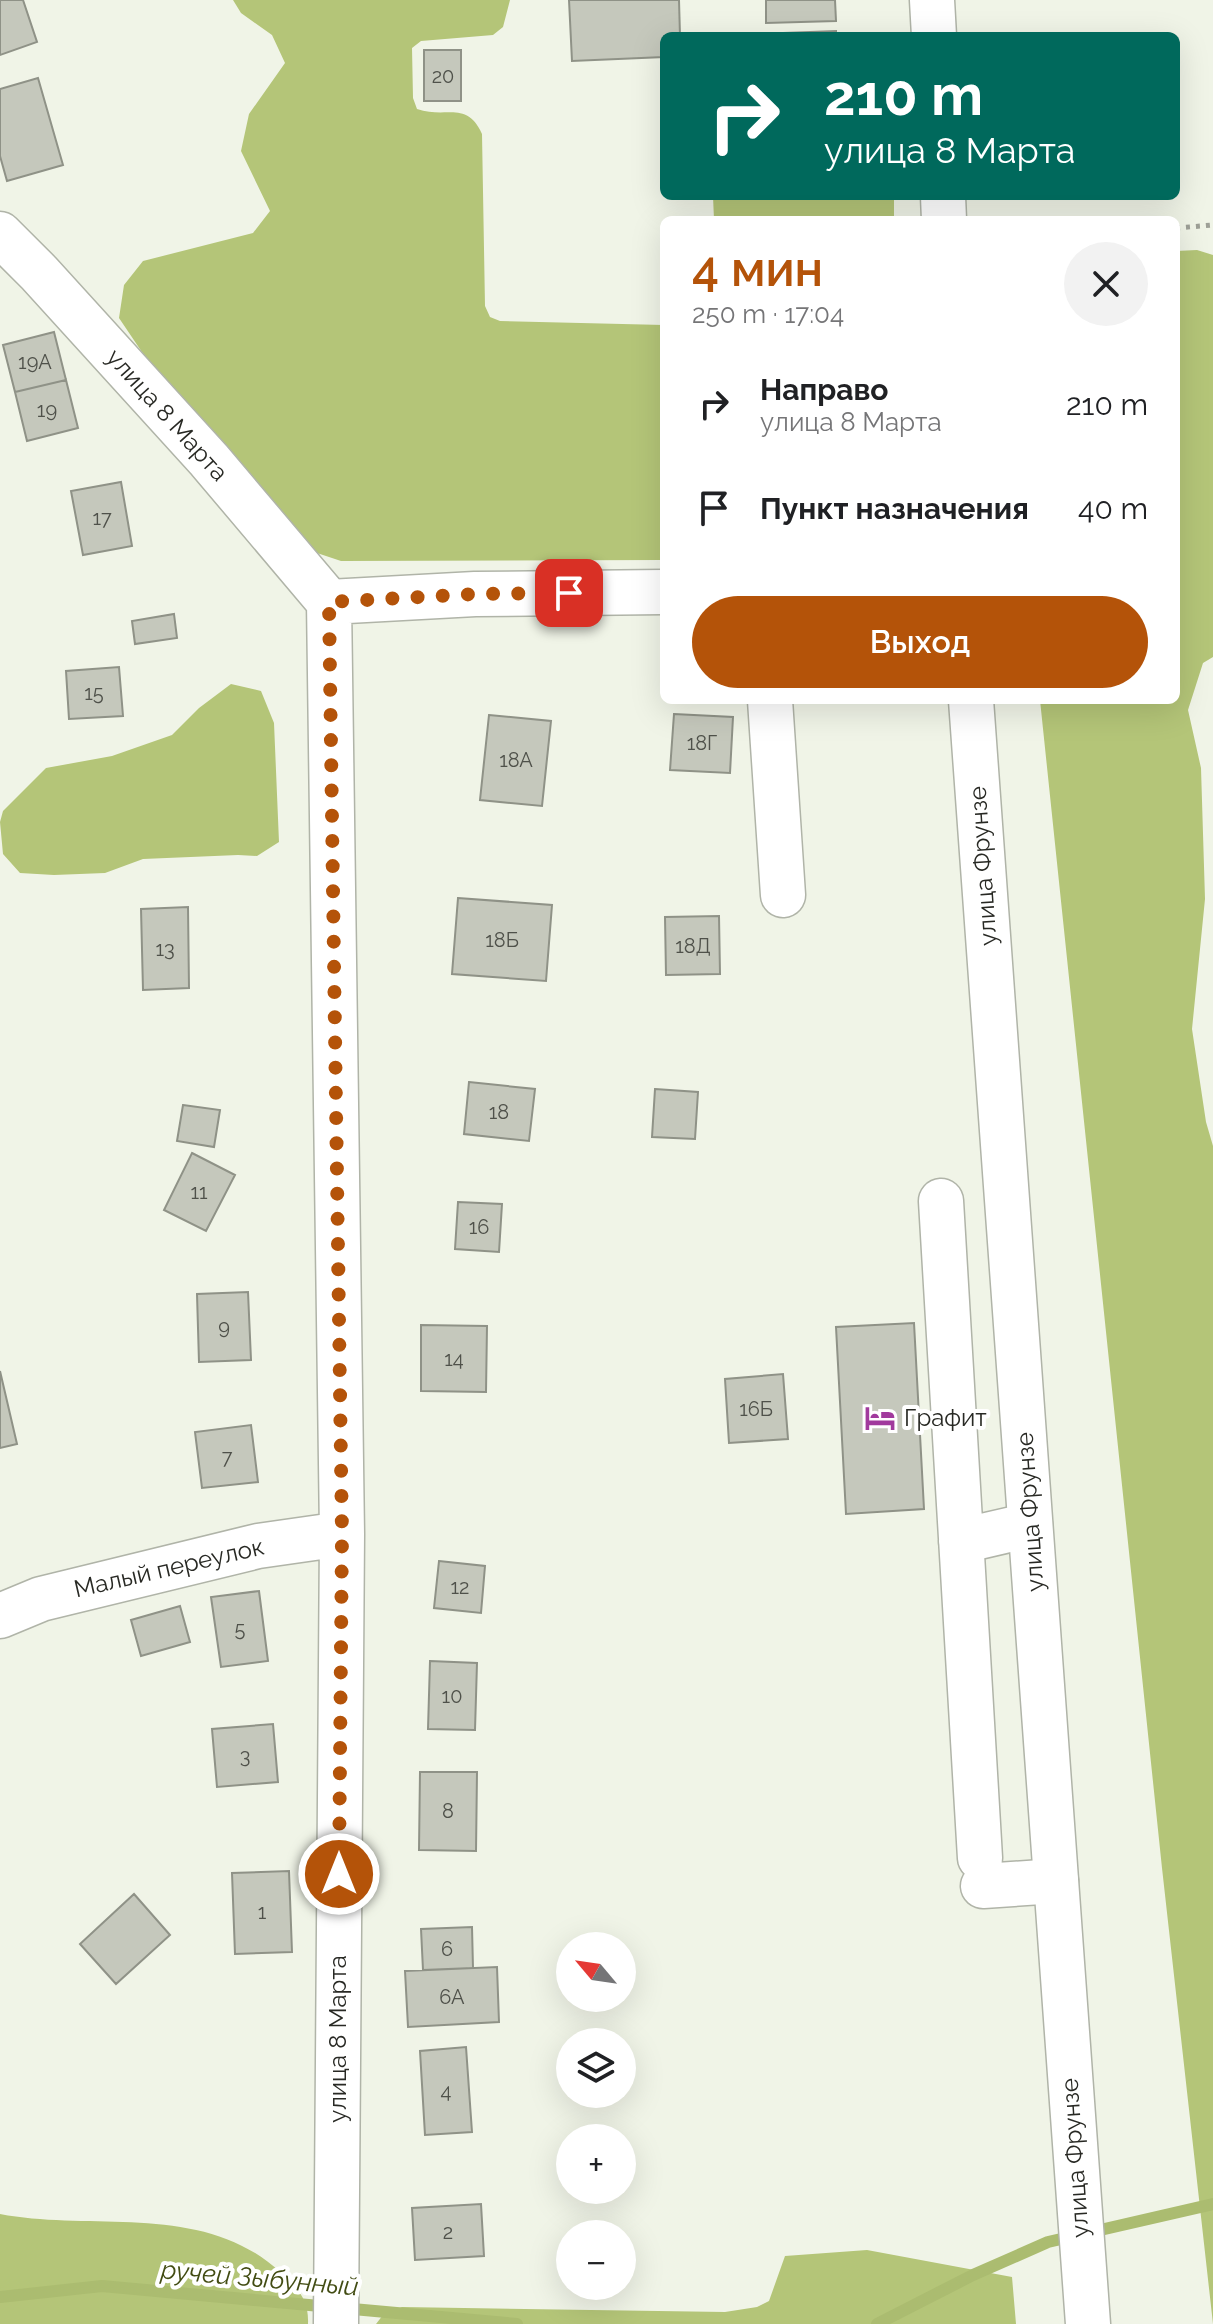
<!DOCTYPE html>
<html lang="ru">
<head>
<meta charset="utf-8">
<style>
  body { margin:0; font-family:Raleway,sans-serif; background:#f2f2f2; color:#202124; height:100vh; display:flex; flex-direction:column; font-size:30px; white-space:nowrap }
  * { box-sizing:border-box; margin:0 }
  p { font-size:26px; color:#757577 }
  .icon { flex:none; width:44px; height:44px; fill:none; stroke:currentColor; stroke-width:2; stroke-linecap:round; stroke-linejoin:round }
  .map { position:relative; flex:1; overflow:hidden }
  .details { position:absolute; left:660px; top:216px; width:520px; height:488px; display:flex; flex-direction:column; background:#fff; border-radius:12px; box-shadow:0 8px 32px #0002 }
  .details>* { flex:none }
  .hud { position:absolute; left:660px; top:32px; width:520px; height:168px; border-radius:12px; box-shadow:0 8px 32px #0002; background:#00695c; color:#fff; overflow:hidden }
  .needle { width:52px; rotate:299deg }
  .tools { position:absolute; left:556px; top:1932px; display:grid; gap:16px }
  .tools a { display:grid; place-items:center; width:80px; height:80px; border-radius:50%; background:#fff; box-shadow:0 8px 32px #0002; font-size:40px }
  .pin { position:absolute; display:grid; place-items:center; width:68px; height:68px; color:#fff; margin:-34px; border-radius:16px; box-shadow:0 4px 12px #0006 }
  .me { position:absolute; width:88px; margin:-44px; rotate:0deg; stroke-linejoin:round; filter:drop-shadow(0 0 6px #0008) }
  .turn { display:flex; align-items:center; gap:28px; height:168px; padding:0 32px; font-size:36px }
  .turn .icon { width:104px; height:104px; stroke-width:2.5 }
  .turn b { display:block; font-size:56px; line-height:68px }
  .round { display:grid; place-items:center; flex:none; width:84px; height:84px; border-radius:42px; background:#f2f2f2 }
  .summary { display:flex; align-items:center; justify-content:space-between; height:136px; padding:0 32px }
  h1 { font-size:48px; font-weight:600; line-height:60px; color:#b45309 }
  .button { display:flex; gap:16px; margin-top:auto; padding:16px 32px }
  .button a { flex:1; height:92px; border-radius:48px; background:#b45309; color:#fff; font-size:32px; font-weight:600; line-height:92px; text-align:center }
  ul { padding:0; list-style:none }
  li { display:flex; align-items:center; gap:24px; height:104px; padding:0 32px }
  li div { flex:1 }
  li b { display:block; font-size:30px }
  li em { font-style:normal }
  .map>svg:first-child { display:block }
</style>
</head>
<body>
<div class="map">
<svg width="1213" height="2324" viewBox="0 0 1213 2324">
  <rect width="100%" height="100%" fill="#f0f4e7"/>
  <!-- forest -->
  <path fill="#b4c578" d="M233,0H510L503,27L493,35L421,41L412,48L413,98L417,109C445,119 467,100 482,134L485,306L490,317L500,321L664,325V560L341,561L311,551L150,364L119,318L124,285L143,261L253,233L270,211L241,151L249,114L285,63L272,35L241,13Z
    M713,196H894V220H714Z
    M1197,250L1213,255V657L1203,663L1188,710L1201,768L1205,899L1192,1029L1206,1122L1213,1146V2324L1162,1868L1040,700H1176V251Z
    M231,684L261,691L274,723L279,842L257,856L238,855L143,859L105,873L54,875L20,873L3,854L0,822L3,811L46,768L112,756L172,735L199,708Z
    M0,2214C93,2232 205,2201 281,2273C298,2289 309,2299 308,2324H0Z
    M867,2250L1012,2277L1016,2324H376L383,2315L402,2307L725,2312L757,2307L769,2301L785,2256Z"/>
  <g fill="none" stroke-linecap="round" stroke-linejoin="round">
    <!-- stream -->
    <path stroke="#abbc70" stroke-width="12" d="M0,2297L102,2286L517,2324
      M877,2324L973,2275L1048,2242L1213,2204"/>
  </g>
  <!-- building -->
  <path fill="#c5c8bc" stroke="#8f9287" stroke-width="2" d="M0,0H23L37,42L0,55Z
    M569,0H679L680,36H664V57L572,61Z
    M766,0H835L836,21L766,23Z
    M836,31V36H784V33Z
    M424,50H461V101H424Z
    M38,78L63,165L7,181L0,156V89Z
    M54,332L66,380L15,392L3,345Z
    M66,380L78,428L27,441L15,392Z
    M121,482L132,546L83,555L71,491Z
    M174,614L177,638L135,644L132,621Z
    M119,667L123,716L69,719L66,671Z
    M674,714L733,717L730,773L670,770Z
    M489,715L551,721L542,806L480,800Z
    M458,898L552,905L546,981L452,974Z
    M188,907L189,988L143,990L141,909Z
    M719,916L720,974L666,975L665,917Z
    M469,1082L535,1089L529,1141L464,1134Z
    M655,1089L698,1092L695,1139L652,1137Z
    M183,1105L220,1110L214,1147L177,1141Z
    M192,1153L235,1175L206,1231L164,1210Z
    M458,1202L502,1204L499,1252L455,1249Z
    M248,1292L251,1360L199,1362L197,1294Z
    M914,1323L924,1509L846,1514L836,1327Z
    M421,1325L487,1326L486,1392L421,1391Z
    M0,1371L17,1444L0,1448Z
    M783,1374L788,1439L729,1443L725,1379Z
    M251,1425L258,1482L202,1488L195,1432Z
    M439,1561L485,1566L481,1613L434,1608Z
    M259,1591L268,1661L221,1667L211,1597Z
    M180,1606L190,1642L141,1656L131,1620Z
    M430,1661L477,1663L475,1730L428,1729Z
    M273,1724L278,1782L217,1787L212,1729Z
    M420,1772H477L476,1851L419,1850Z
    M289,1871L292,1952L235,1954L232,1873Z
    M134,1894L170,1935L116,1984L80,1944Z
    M472,1927L473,1968L423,1970L421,1929Z
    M497,1967L499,2022L408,2027L405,1971Z
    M466,2047L472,2132L425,2135L420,2051Z
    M481,2204L484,2256L415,2260L412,2208Z"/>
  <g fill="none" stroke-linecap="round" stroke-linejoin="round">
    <!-- minor casing -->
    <g stroke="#b0b4a8" stroke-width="47">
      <path id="minor" d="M0,234L39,273L209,460L329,602
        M770,700L783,895
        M941,1201L980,1858
        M961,1541L1030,1525
        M0,1616L41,1599L258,1546L342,1534
        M983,1886L1056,1881
        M336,2324L342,1534L329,602L475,594L664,592"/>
    </g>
    <!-- major casing -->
    <g stroke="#b0b4a8" stroke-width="47">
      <path id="major" d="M932,0L934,36
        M943,196L944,220
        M971,700L1088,2324"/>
    </g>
    <!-- path -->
    <path stroke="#9ea097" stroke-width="5" stroke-dasharray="4 6" stroke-linecap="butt" d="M1176,228L1213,225"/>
    <!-- minor -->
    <use href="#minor" stroke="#fff" stroke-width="44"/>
    <!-- major -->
    <use href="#major" stroke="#fff" stroke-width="44"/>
  </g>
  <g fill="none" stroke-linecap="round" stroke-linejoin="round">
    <!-- route -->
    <path stroke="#b45309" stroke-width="14" stroke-dasharray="0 25.2" d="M339,1874L342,1534L329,602L475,594L569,593"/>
  </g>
  <!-- icons -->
  <defs>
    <g id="hotel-bare" transform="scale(2.4)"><path d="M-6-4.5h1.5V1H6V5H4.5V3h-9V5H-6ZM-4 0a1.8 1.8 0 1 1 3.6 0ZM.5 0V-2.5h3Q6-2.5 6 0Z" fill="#a13a9d" stroke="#fff" stroke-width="2.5" paint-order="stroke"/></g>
  </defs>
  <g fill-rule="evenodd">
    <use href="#hotel-bare" x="880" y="1418"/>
  </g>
  <g text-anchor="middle" stroke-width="8" stroke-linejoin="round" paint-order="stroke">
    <!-- number labels -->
    <g font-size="20" fill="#4f514a">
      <text x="443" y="83">20</text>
      <text x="35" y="369">19А</text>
      <text x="47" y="417">19</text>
      <text x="102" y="525">17</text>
      <text x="94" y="700">15</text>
      <text x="702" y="750">18Г</text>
      <text x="516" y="767">18А</text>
      <text x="502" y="947">18Б</text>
      <text x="693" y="953">18Д</text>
      <text x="165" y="956">13</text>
      <text x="499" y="1119">18</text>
      <text x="199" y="1199">11</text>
      <text x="479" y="1234">16</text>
      <text x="224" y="1334">9</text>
      <text x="454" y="1366">14</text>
      <text x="756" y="1416">16Б</text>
      <text x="227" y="1464">7</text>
      <text x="460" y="1594">12</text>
      <text x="240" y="1636">5</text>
      <text x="452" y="1703">10</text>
      <text x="245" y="1763">3</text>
      <text x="448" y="1818">8</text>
      <text x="262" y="1919">1</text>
      <text x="447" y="1956">6</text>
      <text x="452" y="2004">6А</text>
      <text x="446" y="2098">4</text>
      <text x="448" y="2239">2</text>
    </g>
    <!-- street labels -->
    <g font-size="24" fill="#282924" stroke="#fff">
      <text transform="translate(167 415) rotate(48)" y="8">улица 8 Марта</text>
      <text transform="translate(983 866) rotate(-94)" y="8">улица Фрунзе</text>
      <text transform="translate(1030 1512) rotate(-94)" y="8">улица Фрунзе</text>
      <text transform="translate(169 1568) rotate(-13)" y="8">Малый переулок</text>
      <text transform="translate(338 2039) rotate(-90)" y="8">улица 8 Марта</text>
      <text transform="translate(1075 2158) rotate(-94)" y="8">улица Фрунзе</text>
    </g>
    <!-- poi labels -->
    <g font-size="24" fill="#282924" stroke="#fff" text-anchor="start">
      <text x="904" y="1426">Графит</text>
    </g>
    <!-- water labels -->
    <g font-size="26" font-style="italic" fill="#424c13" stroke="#fff">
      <text transform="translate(260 2278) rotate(5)" y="9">ручей Зыбунный</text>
    </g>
  </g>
</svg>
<div class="tools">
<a><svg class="needle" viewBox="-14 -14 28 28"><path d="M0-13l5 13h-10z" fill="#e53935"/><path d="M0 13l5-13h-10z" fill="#757577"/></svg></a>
<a><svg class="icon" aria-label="layers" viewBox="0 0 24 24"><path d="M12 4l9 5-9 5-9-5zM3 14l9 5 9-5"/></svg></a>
<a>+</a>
<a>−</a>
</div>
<div class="pin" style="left:569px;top:593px;background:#d93025"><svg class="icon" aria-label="arrive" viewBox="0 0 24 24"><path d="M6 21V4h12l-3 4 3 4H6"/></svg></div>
<svg class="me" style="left:339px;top:1874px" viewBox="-20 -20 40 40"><circle r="17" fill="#b45309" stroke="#fff" stroke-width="3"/><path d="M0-11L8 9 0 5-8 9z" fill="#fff"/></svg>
<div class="hud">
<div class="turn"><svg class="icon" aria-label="right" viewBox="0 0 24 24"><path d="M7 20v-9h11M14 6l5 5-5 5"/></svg><div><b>210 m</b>улица 8 Марта</div></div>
</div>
<section class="details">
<div class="summary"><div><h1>4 мин</h1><p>250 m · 17:04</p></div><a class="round"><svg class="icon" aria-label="close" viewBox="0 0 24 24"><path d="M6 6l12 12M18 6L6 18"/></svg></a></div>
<ul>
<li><svg class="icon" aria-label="right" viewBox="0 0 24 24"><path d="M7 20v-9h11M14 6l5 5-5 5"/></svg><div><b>Направо</b><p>улица 8 Марта</p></div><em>210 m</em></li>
<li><svg class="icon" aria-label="arrive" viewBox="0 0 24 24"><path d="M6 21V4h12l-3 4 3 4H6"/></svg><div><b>Пункт назначения</b></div><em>40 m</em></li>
</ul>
<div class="button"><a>Выход</a></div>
</section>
</div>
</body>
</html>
